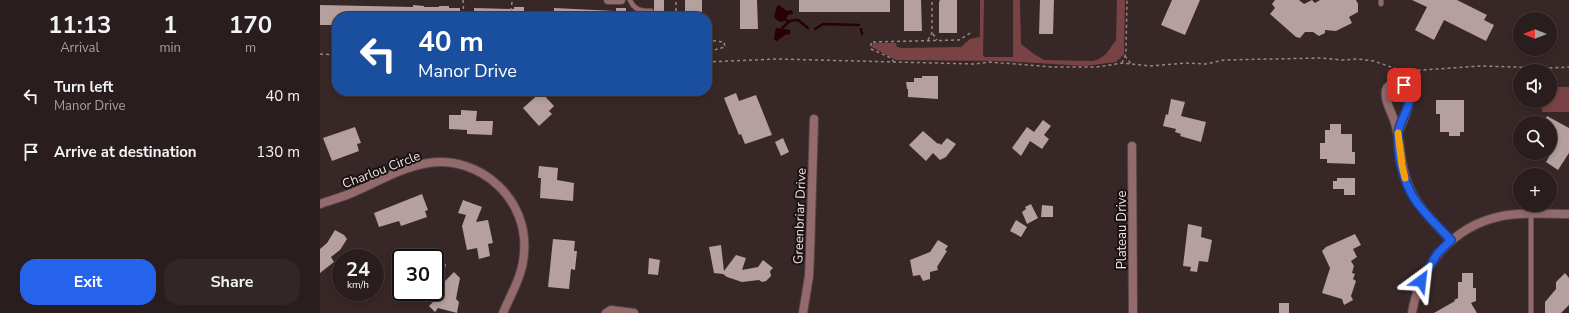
<!DOCTYPE html>
<html lang="en">
<head>
<meta charset="utf-8">
<style>
  body { margin:0; font-family:"Nunito Sans",sans-serif; background:#322626; color:#f1f3f6; height:100vh; display:flex; flex-direction:column; font-size:15px; white-space:nowrap }
  * { box-sizing:border-box; margin:0 }
  p { font-size:13px; color:#a5a2a4 }
  .icon { flex:none; width:22px; height:22px; fill:none; stroke:currentColor; stroke-width:2; stroke-linecap:round; stroke-linejoin:round }
  .map { position:relative; flex:1; overflow:hidden }
  .sheet { display:flex; flex-direction:column; background:#2a1d1d; width:320px }
  .sheet>* { flex:none }
  .banner { position:absolute; left:12px; top:12px; width:380px; height:84px; border-radius:16px; box-shadow:0 2px 6px #0003,0 0 0 1px #463b3b; background:#1a4fa0; color:#fff; overflow:hidden }
  .needle { width:26px; rotate:270deg }
  .tools { position:absolute; left:1193px; top:12px; display:grid; gap:8px }
  .tools a { display:grid; place-items:center; width:44px; height:44px; border-radius:50%; background:#2a1d1d; box-shadow:0 2px 6px #0003,0 0 0 1px #463b3b; font-size:20px }
  .speed { position:absolute; left:12px; top:249px; display:flex; gap:8px; font-size:20px; font-weight:700; text-align:center }
  .speed>* { display:grid; place-content:center; width:52px; height:52px; border-radius:50%; background:#2a1d1d; box-shadow:0 2px 6px #0003,0 0 0 1px #463b3b; line-height:1 }
  .speed small { font-size:10px; font-weight:400 }
  .speed .limit { border:2px solid #111; border-radius:6px; background:#fff; color:#111 }
  .pin { position:absolute; display:grid; place-items:center; width:34px; height:34px; color:#fff; margin:-17px; border-radius:8px; box-shadow:0 2px 6px #0006 }
  .me { position:absolute; width:44px; margin:-22px; rotate:30deg; stroke-linejoin:round; filter:drop-shadow(0 0 3px #0008) }
  .turn { display:flex; align-items:center; gap:14px; height:84px; padding:0 20px; font-size:18px }
  .turn .icon { width:52px; height:52px; stroke-width:2.5 }
  .turn b { display:block; font-size:28px; line-height:34px }
  .eta { display:flex; justify-content:space-evenly; align-items:center; height:68px; text-align:center }
  .eta b { font-size:24px; font-weight:700; line-height:28px }
  .cta { display:flex; gap:8px; margin-top:auto; padding:8px 20px }
  .cta a { flex:1; height:46px; border-radius:16px; background:#2563eb; color:#fff; font-size:16px; font-weight:700; line-height:46px; text-align:center }
  .cta a+a { background:#322626; color:#f1f3f6 }
  ul { padding:0; list-style:none }
  li { display:flex; align-items:center; gap:12px; height:56px; padding:0 20px }
  li div { flex:1 }
  li b { display:block; font-size:15px }
  li em { font-style:normal }
  main { display:flex; flex:1; min-height:0 }
  .map>svg:first-child { display:block }
</style>
</head>
<body>
<main>
<section class="sheet">
<div class="eta">
<div><b>11:13</b><p>Arrival</p></div>
<div><b>1</b><p>min</p></div>
<div><b>170</b><p>m</p></div>
</div>
<ul>
<li><svg class="icon" aria-label="left" viewBox="0 0 24 24"><path d="M17 20v-9H6M10 6l-5 5 5 5"/></svg><div><b>Turn left</b><p>Manor Drive</p></div><em>40 m</em></li>
<li><svg class="icon" aria-label="arrive" viewBox="0 0 24 24"><path d="M6 21V4h12l-3 4 3 4H6"/></svg><div><b>Arrive at destination</b></div><em>130 m</em></li>
</ul>
<div class="cta"><a>Exit</a><a>Share</a></div>
</section>
<div class="map">
<svg width="1249" height="313" viewBox="0 0 1249 313">
  <rect width="100%" height="100%" fill="#382727"/>
  <!-- green -->
  <path fill="#794345" d="M660,0H664L663,55L665,57H693V0H700L701,44L714,54L724,60L773,61L779,59L786,54L796,40L797,0H805L804,54L796,62L765,66L682,61L576,60L552,47L553,43H576L577,47L582,48L641,47L650,39L660,37Z
    M1230,87H1249V112H1222V101H1230Z"/>
  <!-- water -->
  <path fill="#280005" d="M459,5L467,11L472,10L473,14L468,15C466,21 463,23 458,21L454,17L457,6Z
    M456,28L470,30V34L465,35L457,41L454,40L455,31Z"/>
  <g fill="none" stroke-linecap="round" stroke-linejoin="round">
    <!-- stream -->
    <path stroke="#280005" stroke-width="2.5" d="M466,20L468,21L478,20L488,28
      M462,28L470,21
      M495,29L503,24L539,25
      M541,29L542,34"/>
  </g>
  <!-- building -->
  <path fill="#b59f9f" d="M334,0H344V17H334Z
    M365,0H382V17H365Z
    M420,0H437L438,29H420Z
    M479,0H570V12H479Z
    M584,0H601L602,31H584Z
    M620,0H637V33H619V2Z
    M720,0H734L733,34H719Z
    M852,0H880L865,35L841,25Z
    M955,0H979L984,4L992,0L995,3L1000,0H1036L1038,4V12L1029,17L1032,23L1016,31L1005,30V33L999,36L993,32H985L980,38L976,37L950,14L955,8L952,4Z
    M1092,0H1137L1167,15L1164,20L1174,25L1166,41L1124,20L1114,40L1095,30L1107,7Z
    M0,5L93,7V5L104,6V7H119V6H129V8H140V17H17V25H0Z
    M194,7H204V17H154V8L194,9Z
    M234,8L296,11V8H306V17H234Z
    M602,76H618V99L588,97V89H587L586,82H594V78H602Z
    M221,92L234,106L229,111L232,114L219,126L203,108Z
    M416,93L419,101L436,95L452,135L425,144L421,134L419,135L404,98Z
    M851,99L865,102L861,116L886,122L881,142L860,136L861,134L855,132L856,129L843,126L846,114L848,115Z
    M1116,100H1144V132H1140V136H1129V132H1120V114H1116Z
    M141,110L157,111L156,121H173L172,135L147,134V130L129,129V115H141Z
    M1227,116L1249,128V153L1238,170L1226,162L1230,155V141L1237,130L1230,126V123L1224,122Z
    M723,120L731,126L724,135L729,139L722,149L710,141L701,156L692,148L707,127L714,132Z
    M1010,124H1021V134H1032V152H1035V164L1007,163V159H1000V143H1005V130H1010Z
    M35,127L41,143L37,144L39,151L12,161L3,138Z
    M603,131L618,144L619,143L621,145L627,138L636,144L626,157L620,160L613,153L606,161L589,145Z
    M463,138L469,152L461,156L455,142Z
    M219,166L238,168L237,180L254,183L253,201L220,198L221,178H218Z
    M1017,178H1035V195H1024V189H1013V181H1017Z
    M102,194L108,210L105,211L107,217L81,226L79,221L59,227L54,213Z
    M143,200L162,207L156,222L168,220L173,243L168,244L170,256L159,259L157,248L147,250L142,226L146,215L138,213Z
    M711,204L718,218L707,224L702,212L706,209L705,207Z
    M722,205L733,206V217H721Z
    M696,220L707,227L701,237L690,231Z
    M868,224L882,227L881,237L892,240L888,262L879,261L877,272L870,271L871,267L863,266Z
    M15,230L24,235L27,239L20,250L11,257L14,262L0,273V249L7,243Z
    M1035,234L1041,245L1033,249L1037,257L1031,261L1034,266L1032,273L1035,274L1033,279L1036,281L1031,296L1033,300L1024,305L1022,299L1002,293L1010,268L1002,251L1006,247Z
    M233,239L255,241L254,251H257L255,270L251,269L249,289L228,287Z
    M618,240L628,246L625,250L627,251L617,267L618,270L610,272V279L603,281L600,275L593,276L590,260L610,252Z
    M401,245L404,271L416,255L426,258L422,270L438,267L443,260L453,268L450,271L451,276L446,281L442,282L439,280L422,282L407,277L403,274L394,273L389,247Z
    M329,258L340,260L338,275L328,274Z
    M115,261L126,264L121,285L134,272L140,278L136,299L139,302L137,313L118,308L115,312L109,306L114,301L104,292H115Z
    M1142,273H1153V288H1156V301L1151,303L1157,313H1114L1135,301L1134,300L1138,298V282H1142Z
    M1245,273L1249,278V305L1241,313H1225V302L1236,289V282Z
    M959,303H969V313H959Z"/>
  <g fill="none" stroke-linecap="round" stroke-linejoin="round">
    <!-- service casing -->
    <g stroke="#554545" stroke-width="6">
      <path id="service" d="M310,0C314,10 321,11 331,11
        M1061,0V4
        M1211,313V214"/>
    </g>
    <!-- minor casing -->
    <g stroke="#554545" stroke-width="10">
      <path id="minor" d="M288,0H301
        M1078,133C1084,118 1095,100 1085,85C1078,83 1069,82 1066,90C1064,100 1071,111 1074,120C1082,143 1079,168 1091,191C1100,210 1117,225 1131,241
        M812,146L813,313
        M0,204C11,200 23,197 34,192C58,182 82,167 108,163C161,155 209,200 204,253C203,275 191,294 183,313
        M286,313L291,310L314,313
        M483,313L489,276L490,253L494,119
        M1092,313C1100,265 1133,226 1182,216C1203,212 1227,214 1249,214"/>
    </g>
    <!-- path -->
    <path stroke="#978888" stroke-width="1.5" stroke-dasharray="3 3" stroke-linecap="butt" d="M143,0L144,17
      M191,17L192,0
      M356,17V0
      M613,34L617,40
      M387,40L404,42L405,47L387,52
      M608,40L612,33V0
      M0,54L17,55
      M805,56L811,64
      M387,62L458,59L654,64L670,62L731,67H777L802,63L830,66L866,63L886,64L904,60L1001,58L1022,60L1038,59L1054,61L1079,70L1088,71L1160,66L1229,68L1249,67
      M574,62L571,58L551,49V42L639,40L652,32
      M802,63L805,56L806,50L807,0"/>
    <!-- service -->
    <use href="#service" stroke="#946b6c" stroke-width="4.5"/>
    <!-- minor -->
    <use href="#minor" stroke="#946b6c" stroke-width="8"/>
  </g>
  <g fill="none" stroke-linecap="round" stroke-linejoin="round">
    <!-- route casing -->
    <g stroke="#184099" stroke-width="10">
      <path id="route" d="M1084,85C1098,103 1079,117 1078,134C1077,157 1084,186 1098,204C1108,217 1120,229 1131,240L1117,254L1101,281"/>
    </g>
    <!-- route -->
    <use href="#route" stroke="#2563eb" stroke-width="7"/>
    <!-- slow -->
    <path stroke="#f59e0b" stroke-width="7" d="M1078,133L1082,165L1085,178"/>
  </g>
  <g text-anchor="middle" stroke-width="4" stroke-linejoin="round" paint-order="stroke">
    <!-- street labels -->
    <g font-size="13" fill="#f0e4e4" stroke="#1a1212">
      <text transform="translate(61 169) rotate(-21)" y="5">Charlou Circle</text>
      <text transform="translate(479 216) rotate(-88)" y="5">Greenbriar Drive</text>
      <text transform="translate(801 230) rotate(-90)" y="5">Plateau Drive</text>
    </g>
  </g>
</svg>
<div class="tools">
<a><svg class="needle" viewBox="-14 -14 28 28"><path d="M0-13l5 13h-10z" fill="#e53935"/><path d="M0 13l5-13h-10z" fill="#a5a2a4"/></svg></a>
<a><svg class="icon" aria-label="sound" viewBox="0 0 24 24"><path d="M4 9h4l5-4v14l-5-4H4zM17 9q2 3 0 6"/></svg></a>
<a><svg class="icon" aria-label="search" viewBox="0 0 24 24"><circle cx="10" cy="10" r="6"/><path d="M15 15l6 6"/></svg></a>
<a>+</a>
</div>
<div class="speed"><div>24<small>km/h</small></div><div class="limit">30</div></div>
<div class="pin" style="left:1084px;top:85px;background:#d93025"><svg class="icon" aria-label="arrive" viewBox="0 0 24 24"><path d="M6 21V4h12l-3 4 3 4H6"/></svg></div>
<svg class="me" style="left:1101px;top:281px" viewBox="-20 -20 40 40"><path d="M0-17L14 15 0 8-14 15z" fill="#2563eb" stroke="#fff" stroke-width="4"/></svg>
<div class="banner">
<div class="turn"><svg class="icon" aria-label="left" viewBox="0 0 24 24"><path d="M17 20v-9H6M10 6l-5 5 5 5"/></svg><div><b>40 m</b>Manor Drive</div></div>
</div>
</div>
</main>
</body>
</html>
